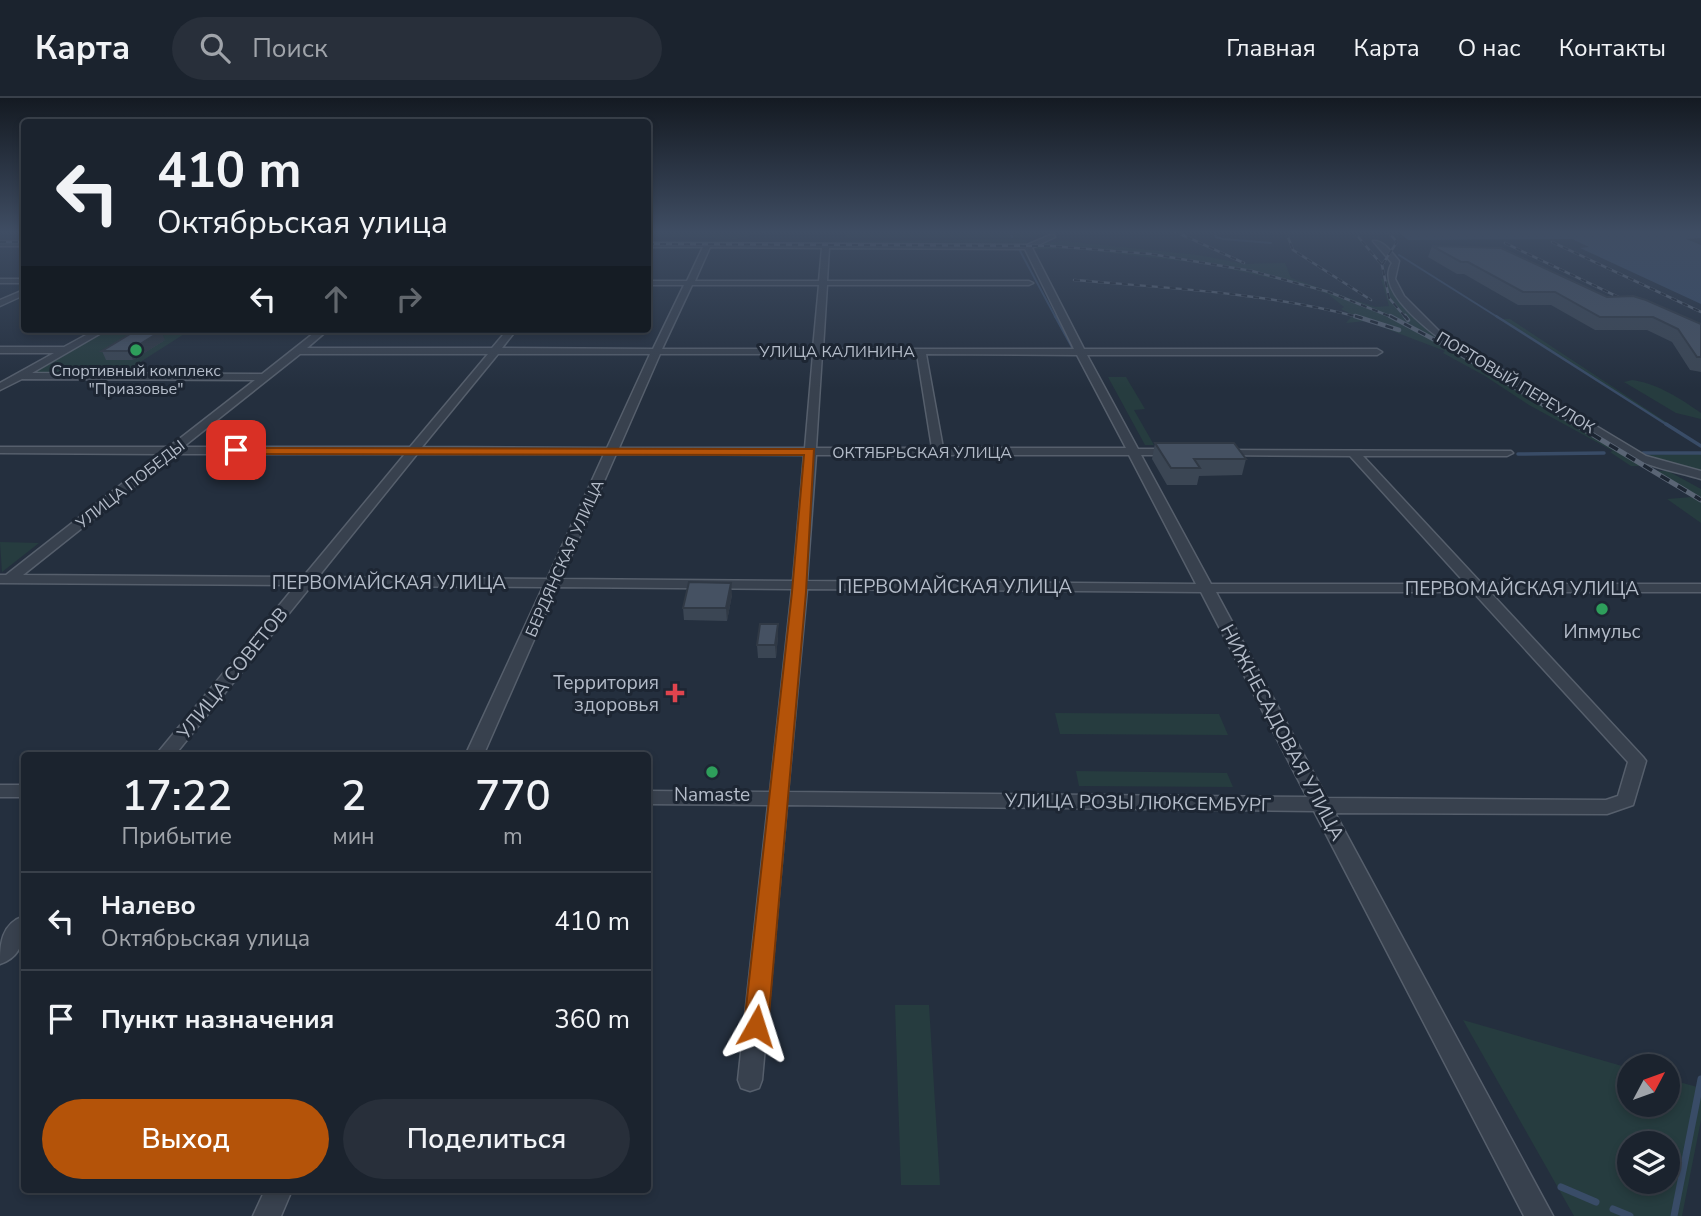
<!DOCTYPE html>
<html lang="ru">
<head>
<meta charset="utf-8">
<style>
  body { margin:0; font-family:"Nunito Sans",sans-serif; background:#282f3a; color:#f1f3f6; height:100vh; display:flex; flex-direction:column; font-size:26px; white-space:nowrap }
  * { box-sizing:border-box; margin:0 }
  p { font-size:23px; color:#a0a4aa }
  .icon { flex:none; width:38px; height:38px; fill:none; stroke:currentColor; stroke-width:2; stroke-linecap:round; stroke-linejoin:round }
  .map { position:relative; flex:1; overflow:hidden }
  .drawer { position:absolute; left:21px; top:654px; width:630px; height:441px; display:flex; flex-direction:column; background:#1b232e; border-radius:7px; box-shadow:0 4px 10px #0003,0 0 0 2px #39404a }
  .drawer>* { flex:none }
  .banner { position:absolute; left:21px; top:21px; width:630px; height:214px; border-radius:7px; box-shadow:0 4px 10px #0003,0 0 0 2px #39404a; background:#1b232e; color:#f1f3f6; overflow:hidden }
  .needle { width:46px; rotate:49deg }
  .tools { position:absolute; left:1617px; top:956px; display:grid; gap:14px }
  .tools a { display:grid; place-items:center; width:63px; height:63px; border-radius:50%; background:#1b232e; box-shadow:0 4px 10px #0003,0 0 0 2px #39404a; font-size:35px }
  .pin { position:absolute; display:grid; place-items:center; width:60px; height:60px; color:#fff; margin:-30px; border-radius:14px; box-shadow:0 4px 10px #0006 }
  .me { position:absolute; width:77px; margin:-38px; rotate:6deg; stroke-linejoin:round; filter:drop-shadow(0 0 5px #0008) }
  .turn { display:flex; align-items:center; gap:24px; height:147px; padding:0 21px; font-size:32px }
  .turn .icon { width:91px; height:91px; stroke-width:2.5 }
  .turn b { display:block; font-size:49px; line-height:60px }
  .lanes { display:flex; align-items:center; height:66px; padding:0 21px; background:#0003; justify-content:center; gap:35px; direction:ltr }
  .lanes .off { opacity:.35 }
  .eta { display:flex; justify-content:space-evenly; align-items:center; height:119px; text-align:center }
  .eta b { font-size:42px; font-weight:600; line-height:49px }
  .action { display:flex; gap:14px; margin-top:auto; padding:14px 21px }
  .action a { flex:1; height:80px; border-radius:42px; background:#b45309; color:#fff; font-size:28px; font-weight:600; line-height:80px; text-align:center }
  .action a+a { background:#282f3a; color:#f1f3f6 }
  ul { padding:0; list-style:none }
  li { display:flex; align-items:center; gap:21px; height:98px; padding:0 21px; border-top:2px solid #39404a }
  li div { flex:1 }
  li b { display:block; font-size:26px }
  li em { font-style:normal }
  header { display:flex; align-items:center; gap:42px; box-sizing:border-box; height:98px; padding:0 35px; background:#1b232e; border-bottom:2px solid #39404a }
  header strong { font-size:33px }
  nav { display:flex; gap:38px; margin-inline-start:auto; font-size:24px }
  .search { width:490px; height:63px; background:#282f3a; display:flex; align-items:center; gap:18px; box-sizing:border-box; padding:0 24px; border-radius:38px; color:#a0a4aa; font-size:26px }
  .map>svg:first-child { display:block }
</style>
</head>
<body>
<header>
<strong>Карта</strong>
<div class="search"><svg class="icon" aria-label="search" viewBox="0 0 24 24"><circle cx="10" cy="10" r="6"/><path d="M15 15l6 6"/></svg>Поиск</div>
<nav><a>Главная</a><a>Карта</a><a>О нас</a><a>Контакты</a></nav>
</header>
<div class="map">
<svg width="1701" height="1118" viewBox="0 0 1701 1118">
  <rect width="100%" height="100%" fill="#242f3e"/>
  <!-- green -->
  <path fill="#263c3f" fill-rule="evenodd" d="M648,134H765L735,141L648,138Z
    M845,134H1046L1029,140H845Z
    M1011,141L1026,142L1028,147L744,145Z
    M1064,143L1198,157L1245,166L1285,165L1291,180L1375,209L1389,208L1381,181L1388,182L1397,199L1434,237L1647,368H1631L1610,354L1613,353L1529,307L1485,278L1443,255L1445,253L1366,223L1346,225L1353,217L1341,211L1344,209L1328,196L1301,187L1208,166L1075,151H1035L1040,145Z
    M1499,221H1510L1701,347Z
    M110,231H192L120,277H30Z
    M1108,279H1126L1145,311L1134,312L1154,347H1145Z
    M1632,282C1657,285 1681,301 1701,315V321L1676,315L1624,284Z
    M1701,356V373L1642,357Z
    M1650,373H1668L1701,391V425L1667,401L1692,399Z
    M0,444L39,445L2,474Z
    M1055,615L1219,616L1228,637L1060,636Z
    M1076,673L1227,675L1233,689L1079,688Z
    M895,907H929L940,1087H901Z
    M1463,922L1629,970V1006H1668V981L1701,990V1022L1682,1118H1574ZM1629,1045H1668V1083H1629Z"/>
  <!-- water -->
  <path fill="#394c67" d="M1399,134H1701V140L1686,141L1701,147V206L1580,150L1589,149L1572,141L1408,142Z"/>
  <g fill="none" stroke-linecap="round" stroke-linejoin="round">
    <!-- stream-far3 -->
    <path stroke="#394c67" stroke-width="2" d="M1011,134L1012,139
      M1215,134L1216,139L1223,141L1271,145
      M1019,151L1056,220
      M1399,157L1499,220"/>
    <!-- stream-far2 -->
    <path stroke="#394c67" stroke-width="2.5" d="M1055,218L1072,249
      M1496,218L1669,328"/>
    <!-- stream-far1 -->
    <path stroke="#394c67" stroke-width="3.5" d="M1666,326L1701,348
      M1643,355H1701
      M1518,356L1604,355"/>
    <!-- stream -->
    <path stroke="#394c67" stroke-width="7" d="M1561,1089L1596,1104
      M1613,1111L1630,1118
      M1674,1118L1701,981"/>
    <!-- minor casing -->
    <g stroke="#565f6c" stroke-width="3">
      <path id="minor" d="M1053,136L1055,139L1032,150L1084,251H1377L1382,254L1377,257H1087L1138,351H1174L1180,354L1174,357H1141L1211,486H1466L1350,358L1216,357L1214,355L1220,352L1511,353L1513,355L1507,358H1363L1482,486H1701V494H1490L1643,659L1646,663L1633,707L1607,716L1335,715L1553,1118H1524L1314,713L787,707L762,982L759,990L750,993L741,990L738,982L768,707L648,706V693L770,694L792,491L557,489L483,658H465L543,489L311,488L174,658H155L296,487L0,485V477H6L160,356L0,355V349H169L255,282L22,281L0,292V285L54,255H0V249H64L97,231H108L32,275L262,276L319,231H329L307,250H492L508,231H517L502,250L653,251L684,187H648V183H687L703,149H648V145L1027,147ZM710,149L822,150L819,183H695ZM829,150L1025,151L1074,251H823L827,187H1029L1033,185L1029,183H827ZM692,187H819L813,251H662ZM300,256H488L410,349H183ZM498,256H650L607,350L422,349ZM660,256H813L805,350H619ZM822,256H917L932,350H816ZM926,256L1077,257L1126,350H943ZM175,356H405L303,479L23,477ZM417,356H604L547,481L318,479ZM616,356L804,357L793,483L561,481ZM816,357H1129L1196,486L807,483ZM807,491L1201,494L1307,699L788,694ZM1216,494H1473L1628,664L1618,698L1606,702L1327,700Z
        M1373,143C1384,142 1392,155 1399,163L1395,181L1404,198L1441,235L1646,358L1701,373V381C1681,375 1659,371 1639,363C1612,352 1578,326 1552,310C1520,291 1363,210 1392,165Z
        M0,144H24V148H0Z
        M0,181H24V185H0Z
        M24,192V197L0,208V202Z
        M0,687H24V699H0Z
        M24,818C26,838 22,859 0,866C0,846 1,826 24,818Z
        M265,1092H292L281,1118H253Z"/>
    </g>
    <!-- minor -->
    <use href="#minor" fill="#38414e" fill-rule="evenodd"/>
    <!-- rail-far2 casing -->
    <g stroke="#5a6575" stroke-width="2.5">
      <path id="rail-far2" d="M1176,134L1244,165
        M1286,134L1293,152L1371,202
        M1354,134L1382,167L1389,200L1406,220
        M0,144H24
        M1552,144L1701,214
        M1505,145L1635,207
        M648,146L1051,148L1151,156L1252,173L1329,194L1394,220
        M1382,167L1397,144L1388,134
        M1074,182C1170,190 1268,195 1362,220"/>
    </g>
    <!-- rail-far1 casing -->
    <g stroke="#5a6575" stroke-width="4.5">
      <path id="rail-far1" d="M1355,218L1399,232
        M1390,218L1450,250L1578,328
        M1405,218L1408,222"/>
    </g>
    <!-- rail casing -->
    <g stroke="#5a6575" stroke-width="5">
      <path id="rail" d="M1575,326L1701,402"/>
    </g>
    <!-- rail-far2 -->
    <use href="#rail-far2" stroke="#1d2633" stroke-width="2" stroke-dasharray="6" stroke-linecap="butt"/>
    <!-- rail-far1 -->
    <use href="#rail-far1" stroke="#1d2633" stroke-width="2.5" stroke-dasharray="8" stroke-linecap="butt"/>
    <!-- rail -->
    <use href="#rail" stroke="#1d2633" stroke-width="3.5" stroke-dasharray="10" stroke-linecap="butt"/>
  </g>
  <!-- wall -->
  <path fill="#3b4654" d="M1432,148L1701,226V274L1690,272L1672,244L1647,232H1595L1551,207H1518L1464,176H1457L1428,159Z
    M165,242L133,262H106L102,253Z
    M1155,345L1246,361L1242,377L1199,378L1197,387H1167L1152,361Z
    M732,497L727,523L684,522L683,510Z
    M778,538L776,560H758L757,547Z"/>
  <!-- shaded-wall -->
  <path fill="#303945" d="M161,233L165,242L133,262L129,253Z
    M731,485L732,497L727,523L726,510Z
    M778,526V538L776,560L775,547Z"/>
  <!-- building -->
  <path fill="#455162" stroke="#303945" stroke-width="2" d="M1432,148L1501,150L1607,199L1633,198L1646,202L1701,226V259H1697L1678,231L1653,219H1600L1555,194H1523L1468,164H1461Z
    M135,233H161L129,253H102Z
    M1155,345H1234L1246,361H1194L1200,370H1171Z
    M689,484L731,485L726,510H683Z
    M760,526H778L775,547H757Z"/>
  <!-- sky -->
  <linearGradient id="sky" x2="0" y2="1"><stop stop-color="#141a22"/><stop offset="0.46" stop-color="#3f4d63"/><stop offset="1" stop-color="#3f4d63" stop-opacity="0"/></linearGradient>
  <rect width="1701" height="291" fill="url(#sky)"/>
  <!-- route -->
  <path fill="#b45309" stroke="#753606" stroke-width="2" d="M232,350L814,351L806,494L768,928L764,935L756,938L747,935L744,928L792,494L804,357L236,356L230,352Z"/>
  <!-- markers -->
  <g fill="#2e9e5b" stroke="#1d2633" stroke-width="2.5">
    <circle cx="136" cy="252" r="7"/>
    <circle cx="1602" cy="511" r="7"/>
    <circle cx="712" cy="674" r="7"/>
  </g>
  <path fill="#e0444e" stroke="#1d2633" stroke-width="2.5" d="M671.5 584.5h7v7h7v7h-7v7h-7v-7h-7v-7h7z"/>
  <g text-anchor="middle" stroke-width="6" stroke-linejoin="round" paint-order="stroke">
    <!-- far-street labels -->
    <g font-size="16" fill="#b4bcc9" stroke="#1d2633">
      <text x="837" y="259">УЛИЦА КАЛИНИНА</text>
      <text transform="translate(1516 284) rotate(31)" y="6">ПОРТОВЫЙ ПЕРЕУЛОК</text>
      <text x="922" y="360">ОКТЯБРЬСКАЯ УЛИЦА</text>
      <text transform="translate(130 386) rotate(-38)" y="6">УЛИЦА ПОБЕДЫ</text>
      <text transform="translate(564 460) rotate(-66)" y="6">БЕРДЯНСКАЯ УЛИЦА</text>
    </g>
    <!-- far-poi labels -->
    <g font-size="16" fill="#b4bcc9" stroke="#1d2633">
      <text x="136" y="278">Спортивный комплекс<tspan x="136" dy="18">"Приазовье"</tspan></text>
    </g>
    <!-- street labels -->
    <g font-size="19" fill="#b4bcc9" stroke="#1d2633">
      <text x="389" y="491">ПЕРВОМАЙСКАЯ УЛИЦА</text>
      <text x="955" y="495">ПЕРВОМАЙСКАЯ УЛИЦА</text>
      <text x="1522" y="497">ПЕРВОМАЙСКАЯ УЛИЦА</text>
      <text transform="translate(232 575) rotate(-51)" y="7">УЛИЦА СОВЕТОВ</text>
      <text transform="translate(1283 634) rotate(62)" y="7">НИЖНЕСАДОВАЯ УЛИЦА</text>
      <text transform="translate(1138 704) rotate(1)" y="7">УЛИЦА РОЗЫ ЛЮКСЕМБУРГ</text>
    </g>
    <!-- poi labels -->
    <g font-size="19" fill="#b4bcc9" stroke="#1d2633">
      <text x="1602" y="540">Ипмульс</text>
      <text x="659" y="591" text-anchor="end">Территория<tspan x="659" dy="22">здоровья</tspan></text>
      <text x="712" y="703">Namaste</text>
    </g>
  </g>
</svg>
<div class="tools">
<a><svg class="needle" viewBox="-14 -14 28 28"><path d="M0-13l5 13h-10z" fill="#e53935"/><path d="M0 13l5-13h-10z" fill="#a0a4aa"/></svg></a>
<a><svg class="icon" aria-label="layers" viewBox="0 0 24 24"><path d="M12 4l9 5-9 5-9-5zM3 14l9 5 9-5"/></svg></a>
</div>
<div class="pin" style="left:236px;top:352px;background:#d93025"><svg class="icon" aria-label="arrive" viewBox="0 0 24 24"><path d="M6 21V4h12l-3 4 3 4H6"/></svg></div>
<svg class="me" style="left:756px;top:928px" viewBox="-20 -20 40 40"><path d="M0-17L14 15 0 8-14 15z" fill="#b45309" stroke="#fff" stroke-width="4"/></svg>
<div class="banner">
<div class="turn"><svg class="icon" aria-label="left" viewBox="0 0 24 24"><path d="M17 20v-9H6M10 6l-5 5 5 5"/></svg><div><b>410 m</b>Октябрьская улица</div></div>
<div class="lanes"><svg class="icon" aria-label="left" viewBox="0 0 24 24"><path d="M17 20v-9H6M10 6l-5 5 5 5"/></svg><svg class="icon off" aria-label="ahead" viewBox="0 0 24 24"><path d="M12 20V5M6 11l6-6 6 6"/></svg><svg class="icon off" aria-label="right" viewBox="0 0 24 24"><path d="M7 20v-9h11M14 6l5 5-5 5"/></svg></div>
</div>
<section class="drawer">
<div class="eta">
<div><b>17:22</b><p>Прибытие</p></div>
<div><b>2</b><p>мин</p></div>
<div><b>770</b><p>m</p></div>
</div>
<ul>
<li><svg class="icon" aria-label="left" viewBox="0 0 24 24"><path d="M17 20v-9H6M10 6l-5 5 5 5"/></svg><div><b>Налево</b><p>Октябрьская улица</p></div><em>410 m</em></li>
<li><svg class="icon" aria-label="arrive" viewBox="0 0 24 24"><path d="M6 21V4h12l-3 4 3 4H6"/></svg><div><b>Пункт назначения</b></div><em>360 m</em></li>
</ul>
<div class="action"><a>Выход</a><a>Поделиться</a></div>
</section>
</div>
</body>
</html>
